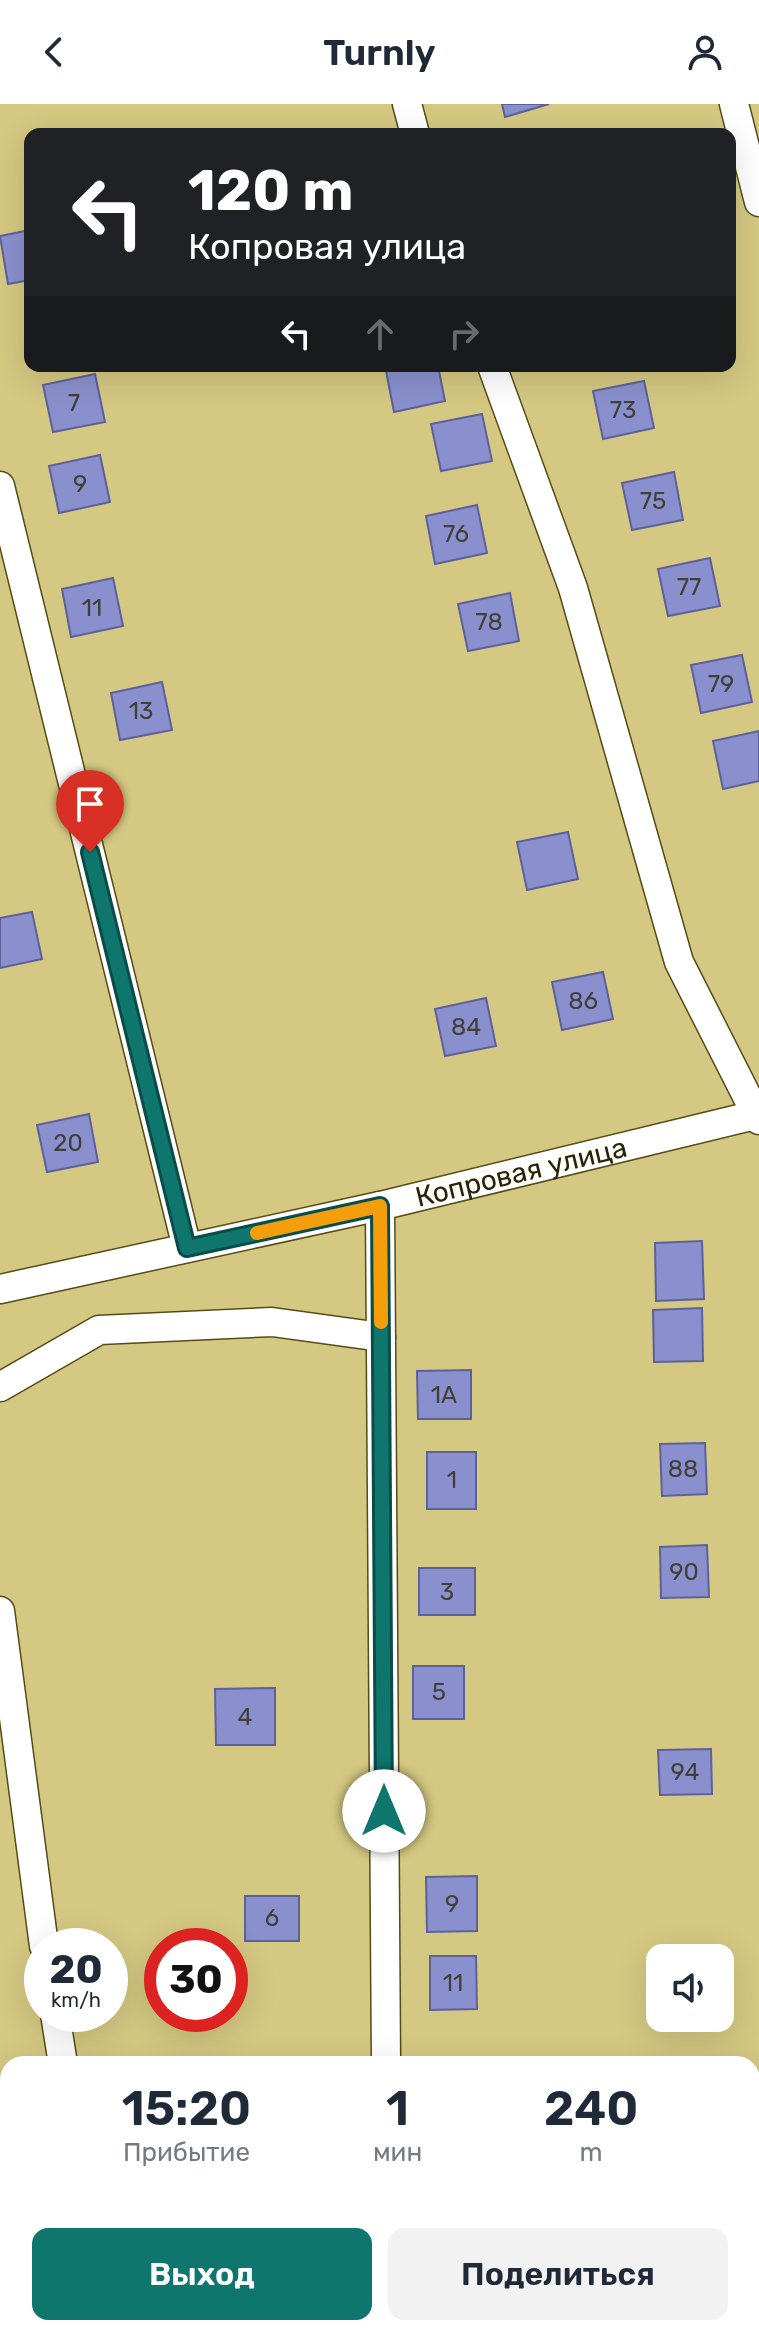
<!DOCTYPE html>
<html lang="ru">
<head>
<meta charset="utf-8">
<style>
  body { margin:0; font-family:Rubik,sans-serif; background:#f2f2f3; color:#1f2937; height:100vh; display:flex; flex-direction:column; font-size:30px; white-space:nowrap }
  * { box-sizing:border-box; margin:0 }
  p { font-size:26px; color:#747a83 }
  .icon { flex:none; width:44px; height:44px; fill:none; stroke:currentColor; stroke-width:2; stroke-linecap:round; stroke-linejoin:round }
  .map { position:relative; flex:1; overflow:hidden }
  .details { position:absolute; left:0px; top:1952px; width:760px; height:280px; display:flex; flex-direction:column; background:#fff; border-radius:24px 24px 0 0; box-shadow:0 8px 32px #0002 }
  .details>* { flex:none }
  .guide { position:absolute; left:24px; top:24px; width:712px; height:244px; border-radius:16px; box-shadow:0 8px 32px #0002; background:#202124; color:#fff; overflow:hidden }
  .tools { position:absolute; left:646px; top:1840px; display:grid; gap:16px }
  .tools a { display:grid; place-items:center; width:88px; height:88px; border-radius:16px; background:#fff; box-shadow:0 8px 32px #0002; font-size:40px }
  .speed { position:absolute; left:24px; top:1824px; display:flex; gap:16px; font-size:40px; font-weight:700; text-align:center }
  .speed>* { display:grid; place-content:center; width:104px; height:104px; border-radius:50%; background:#fff; box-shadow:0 8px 32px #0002; line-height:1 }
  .speed small { font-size:20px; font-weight:400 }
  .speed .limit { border:12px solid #d22; background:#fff; color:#111 }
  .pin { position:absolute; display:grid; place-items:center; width:68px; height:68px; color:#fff; margin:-82px -34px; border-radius:50% 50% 50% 0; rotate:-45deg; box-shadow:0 0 8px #0007 }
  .pin .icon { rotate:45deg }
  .me { position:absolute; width:88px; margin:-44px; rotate:0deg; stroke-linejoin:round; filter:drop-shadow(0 0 6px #0008) }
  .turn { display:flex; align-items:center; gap:28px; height:168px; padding:0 32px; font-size:36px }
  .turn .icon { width:104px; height:104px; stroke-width:2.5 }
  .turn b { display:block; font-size:56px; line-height:68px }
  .lanes { display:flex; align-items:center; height:76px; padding:0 32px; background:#0003; justify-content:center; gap:40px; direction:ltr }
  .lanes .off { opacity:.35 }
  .eta { display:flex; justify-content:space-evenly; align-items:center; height:136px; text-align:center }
  .eta b { font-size:48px; font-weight:600; line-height:56px }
  .action { display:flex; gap:16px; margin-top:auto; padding:16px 32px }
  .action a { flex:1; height:92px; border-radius:16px; background:#0f766e; color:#fff; font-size:32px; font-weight:600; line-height:92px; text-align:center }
  .action a+a { background:#f2f2f3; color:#1f2937 }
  header { display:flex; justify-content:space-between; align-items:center; height:104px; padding:0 32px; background:#fff; font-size:36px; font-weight:600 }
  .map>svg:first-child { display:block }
</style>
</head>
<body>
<header><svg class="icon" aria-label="back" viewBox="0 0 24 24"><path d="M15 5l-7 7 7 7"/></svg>Turnly<svg class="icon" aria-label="person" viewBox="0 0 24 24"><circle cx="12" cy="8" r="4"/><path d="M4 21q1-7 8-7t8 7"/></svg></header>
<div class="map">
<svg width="759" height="2232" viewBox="0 0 759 2232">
  <rect width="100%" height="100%" fill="#d4c882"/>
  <!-- building -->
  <path fill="#8a90cd" stroke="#5d619b" stroke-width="2" d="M502,0H549L505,13Z
    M30,126V176L8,180L0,132Z
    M385,262H438L445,297L394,308Z
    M95,270L105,318L53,328L43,281Z
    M644,277L654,324L603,335L593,287Z
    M482,310L492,357L441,367L431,320Z
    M100,351L110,398L59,409L49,362Z
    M674,368L683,416L632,426L622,379Z
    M477,401L487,449L435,460L426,412Z
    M710,454L720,502L668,512L658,465Z
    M113,474L123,522L71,533L62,485Z
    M510,489L519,537L468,547L458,500Z
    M742,551L752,598L701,609L691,561Z
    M162,578L172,626L120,636L111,589Z
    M759,627V677L723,685L713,637Z
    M568,728L578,775L527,786L517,738Z
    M32,808L42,855L0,864V814Z
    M603,868L613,915L562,926L552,878Z
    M486,894L496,942L445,952L435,905Z
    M89,1010L98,1058L47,1068L37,1021Z
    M702,1137L704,1195L656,1197L655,1139Z
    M702,1204L703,1257L654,1258L653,1206Z
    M471,1266V1315H418L417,1267Z
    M705,1339L707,1390L662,1392L660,1340Z
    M427,1348H476V1405H427Z
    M707,1441L709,1493L661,1494L660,1443Z
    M419,1464H475V1511H419Z
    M413,1562H464V1615H413Z
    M275,1584V1641H216L215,1585Z
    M711,1645L712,1690L660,1691L658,1646Z
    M477,1772V1827L427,1828L426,1773Z
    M245,1792H299V1837H245Z
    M714,1846L715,1854H666L665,1848Z
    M430,1852H476L477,1905L430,1906Z
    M252,2224H302V2232H252Z
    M432,2224H485V2231L432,2232Z"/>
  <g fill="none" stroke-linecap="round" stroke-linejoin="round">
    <!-- street casing -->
    <g stroke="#564c17" stroke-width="31">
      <g id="street">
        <path d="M407,0L415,30"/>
        <path d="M734,0L759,98"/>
        <path d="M492,262L573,484L679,858L759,1016"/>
        <path d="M0,382L187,1144"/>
        <path d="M380,1102L386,1960"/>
        <path id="s1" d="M0,1185L380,1102L759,1010"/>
        <path d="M0,1283L99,1226L272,1218L381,1233"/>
        <path d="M0,1507L44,1842"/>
        <path d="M55,1910L63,1960"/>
        <path d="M82,2224V2232"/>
        <path d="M387,2224V2232"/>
      </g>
    </g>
    <!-- street -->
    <use href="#street" stroke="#fff" stroke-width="28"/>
  </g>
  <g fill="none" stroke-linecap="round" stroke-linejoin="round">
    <!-- route casing -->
    <g stroke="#0a4d48" stroke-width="20">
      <path id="route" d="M90,748L187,1144L380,1102L384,1707"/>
    </g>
    <!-- route -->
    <use href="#route" stroke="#0f766e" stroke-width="14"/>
    <!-- slow -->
    <path stroke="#f59e0b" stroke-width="14" d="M257,1129L380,1102L381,1218"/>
  </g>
  <g text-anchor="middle" stroke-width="6" stroke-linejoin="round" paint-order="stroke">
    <!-- number labels -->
    <g font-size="24" fill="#413f38">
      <text x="74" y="307">7</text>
      <text x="623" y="314">73</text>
      <text x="80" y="388">9</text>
      <text x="653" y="405">75</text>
      <text x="456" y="438">76</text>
      <text x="689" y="491">77</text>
      <text x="92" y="512">11</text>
      <text x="489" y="526">78</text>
      <text x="721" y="588">79</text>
      <text x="141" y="615">13</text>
      <text x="583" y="905">86</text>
      <text x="466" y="931">84</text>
      <text x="68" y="1047">20</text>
      <text x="444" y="1299">1А</text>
      <text x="683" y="1373">88</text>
      <text x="452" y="1384">1</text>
      <text x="684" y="1476">90</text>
      <text x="447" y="1496">3</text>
      <text x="439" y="1596">5</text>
      <text x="245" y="1621">4</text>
      <text x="685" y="1676">94</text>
      <text x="452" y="1808">9</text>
      <text x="272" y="1822">6</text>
      <text x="453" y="1887">11</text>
    </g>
    <!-- street labels -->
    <g font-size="28" fill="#292406" stroke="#e1d58f">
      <text dy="10" stroke="none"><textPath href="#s1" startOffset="534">Копровая улица</textPath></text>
    </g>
  </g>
</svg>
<div class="tools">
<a><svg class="icon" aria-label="sound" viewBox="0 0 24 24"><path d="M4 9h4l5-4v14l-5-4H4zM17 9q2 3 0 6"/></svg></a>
</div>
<div class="speed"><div>20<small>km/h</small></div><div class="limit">30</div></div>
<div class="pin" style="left:90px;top:748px;background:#d93025"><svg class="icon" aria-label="arrive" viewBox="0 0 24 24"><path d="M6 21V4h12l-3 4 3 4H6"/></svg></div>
<svg class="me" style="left:384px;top:1707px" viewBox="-20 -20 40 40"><circle r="19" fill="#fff"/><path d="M0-13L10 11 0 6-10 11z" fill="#0f766e"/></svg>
<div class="guide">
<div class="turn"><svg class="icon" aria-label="left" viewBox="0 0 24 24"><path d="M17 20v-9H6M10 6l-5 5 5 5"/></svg><div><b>120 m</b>Копровая улица</div></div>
<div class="lanes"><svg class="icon" aria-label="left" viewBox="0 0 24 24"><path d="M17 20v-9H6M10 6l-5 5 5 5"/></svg><svg class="icon off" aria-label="ahead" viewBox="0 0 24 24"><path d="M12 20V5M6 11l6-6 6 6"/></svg><svg class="icon off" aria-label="right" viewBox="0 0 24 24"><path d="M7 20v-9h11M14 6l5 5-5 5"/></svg></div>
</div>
<section class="details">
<div class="eta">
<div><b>15:20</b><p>Прибытие</p></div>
<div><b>1</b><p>мин</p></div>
<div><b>240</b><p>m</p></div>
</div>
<div class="action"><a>Выход</a><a>Поделиться</a></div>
</section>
</div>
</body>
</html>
